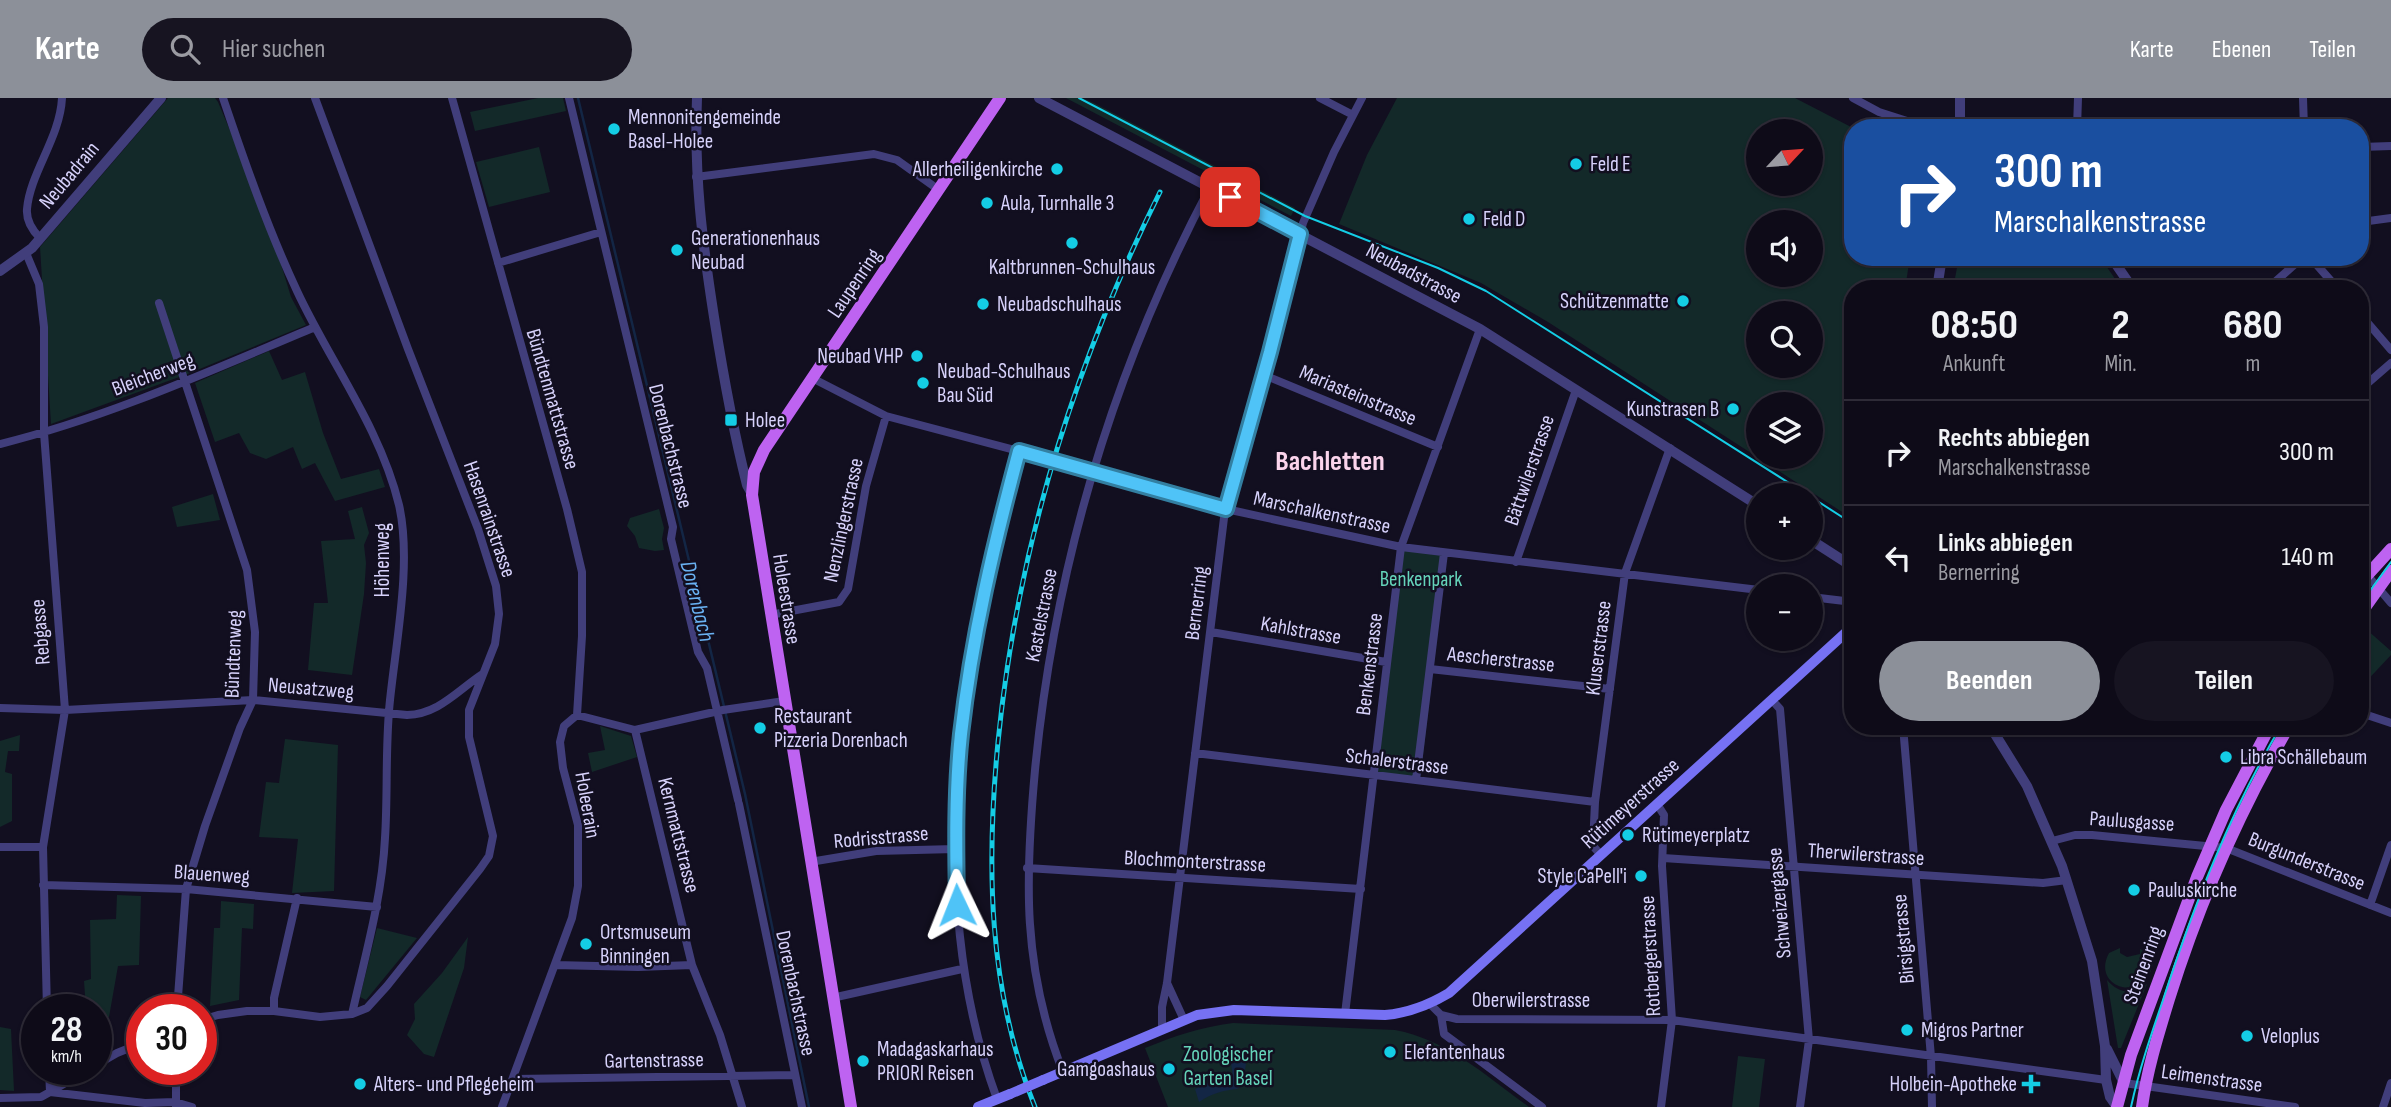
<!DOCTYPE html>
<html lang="de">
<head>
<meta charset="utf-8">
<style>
  body { margin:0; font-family:"Sofia Sans Condensed",sans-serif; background:#171421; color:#f1f3f6; height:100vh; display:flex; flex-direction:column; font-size:26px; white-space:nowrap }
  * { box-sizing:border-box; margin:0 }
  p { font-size:23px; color:#9b9ba2 }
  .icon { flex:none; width:38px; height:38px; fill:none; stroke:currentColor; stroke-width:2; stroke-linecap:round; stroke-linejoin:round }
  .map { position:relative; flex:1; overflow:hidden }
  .sheet { position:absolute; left:1844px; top:182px; width:525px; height:455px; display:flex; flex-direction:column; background:#0e0b18; border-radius:28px; box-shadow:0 2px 5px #0004,0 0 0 2px #2e2b37 }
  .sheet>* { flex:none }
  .banner { position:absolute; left:1844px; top:21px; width:525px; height:147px; border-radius:28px; box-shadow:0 2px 5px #0004,0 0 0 2px #2e2b37; background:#1a4fa0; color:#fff; overflow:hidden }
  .needle { width:46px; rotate:64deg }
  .fabs { position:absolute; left:1746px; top:21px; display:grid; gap:14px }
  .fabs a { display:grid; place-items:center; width:77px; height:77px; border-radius:50%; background:#0e0b18; box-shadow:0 2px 5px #0004,0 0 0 2px #2e2b37; font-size:35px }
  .speed { position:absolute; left:21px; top:896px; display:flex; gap:14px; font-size:35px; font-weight:700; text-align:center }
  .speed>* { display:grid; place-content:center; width:91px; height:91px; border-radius:50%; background:#0e0b18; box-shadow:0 2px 5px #0004,0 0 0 2px #2e2b37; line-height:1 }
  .speed small { font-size:18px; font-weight:400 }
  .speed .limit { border:10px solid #d22; background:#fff; color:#111 }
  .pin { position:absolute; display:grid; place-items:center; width:60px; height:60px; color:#fff; margin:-30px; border-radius:14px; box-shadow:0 4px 10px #0006 }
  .me { position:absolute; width:77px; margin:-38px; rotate:358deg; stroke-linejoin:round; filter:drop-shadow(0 0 5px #0008) }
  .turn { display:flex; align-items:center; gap:24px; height:147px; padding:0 35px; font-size:32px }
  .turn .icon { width:91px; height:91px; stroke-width:2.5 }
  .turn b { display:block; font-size:49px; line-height:60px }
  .eta { display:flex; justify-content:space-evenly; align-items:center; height:119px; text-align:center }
  .eta b { font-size:42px; font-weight:700; line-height:49px }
  .primary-button { display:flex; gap:14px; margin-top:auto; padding:14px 35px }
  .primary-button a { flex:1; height:80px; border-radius:42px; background:#8c9099; color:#fff; font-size:28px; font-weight:700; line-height:80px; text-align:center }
  .primary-button a+a { background:#171421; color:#f1f3f6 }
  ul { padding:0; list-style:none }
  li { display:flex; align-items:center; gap:21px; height:105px; padding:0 35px; border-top:2px solid #2e2b37 }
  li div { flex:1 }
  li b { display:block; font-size:26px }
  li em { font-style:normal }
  header { display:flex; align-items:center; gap:42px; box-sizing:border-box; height:98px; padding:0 35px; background:#8c9099; color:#fff }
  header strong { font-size:33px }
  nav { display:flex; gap:38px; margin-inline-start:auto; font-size:24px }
  .search { width:490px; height:63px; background:#171421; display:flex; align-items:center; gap:18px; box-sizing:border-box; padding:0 24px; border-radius:38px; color:#9b9ba2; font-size:26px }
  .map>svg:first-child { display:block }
</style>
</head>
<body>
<header>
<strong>Karte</strong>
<div class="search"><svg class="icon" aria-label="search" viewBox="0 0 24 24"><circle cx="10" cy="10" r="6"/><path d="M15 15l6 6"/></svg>Hier suchen</div>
<nav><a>Karte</a><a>Ebenen</a><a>Teilen</a></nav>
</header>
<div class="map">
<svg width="2391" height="1009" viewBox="0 0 2391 1009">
  <rect width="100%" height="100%" fill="#120f20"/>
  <!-- green -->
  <path fill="#132929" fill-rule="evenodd" d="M168,0H215L218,4L267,120L291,199L306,227L190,275L51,326L40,149Z
    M538,0H563L566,13L475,33L470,14Z
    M1066,0H1082L1094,5L1295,110L1291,118Z
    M1397,0H1795L1853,30V159H1910L1905,191H1853V421L1548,224L1481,185L1339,126L1367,57ZM1811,33V86H1759V33ZM1759,124H1811V177H1759ZM1759,215H1811V268H1759ZM1759,306H1811V359H1759Z
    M539,49L550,94L489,109L476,64Z
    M1959,159H2100L2122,191H1953Z
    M269,253L282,282L305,274L323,335L341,381L379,371L385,389L335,403L315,365L302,371L293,349L266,361L250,355L239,335L215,344L195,285Z
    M213,396L220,422L177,429L172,409Z
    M362,409L369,435L364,447L366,465L364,496L352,577L308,572L314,505H328L321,443L355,441L348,413Z
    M659,411L664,430L662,441L664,452L655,453L639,450L635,438L627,428L630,420Z
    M1401,452L1447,458L1420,682L1375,676Z
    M2366,531L2391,553V557L2361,589V539Z
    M600,628L631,638L637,659L592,674L588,655L605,652Z
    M20,637L19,653H8L5,674L12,676V723L0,729V643Z
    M285,641L338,647L334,793L292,795L298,741L259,739L266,684L279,685Z
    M117,797L141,798L139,867L118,868L109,919L96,920V912H86L84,883L91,881L90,822L116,821Z
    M221,803L254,806L253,831L242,830L239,902L210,908L214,830H220Z
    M377,830L417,840L366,902L360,899Z
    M468,839L464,870L434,959L424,956L407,937L415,921L414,906L442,875Z
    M2120,850V855L2127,859L2140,856V851L2146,854L2153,865C2146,907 2090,890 2109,855Z
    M2107,882C2119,896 2132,897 2147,886L2121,950H2118Z
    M1233,925L1395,932C1448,942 1486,978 1529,1009H1168L1145,950C1175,938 1201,929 1233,925Z
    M0,929L11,931L14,993L0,992Z
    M1738,958L1765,961L1759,1009H1732Z"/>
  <!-- water -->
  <path fill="#132645" d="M1229,945C1237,948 1239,954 1247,958L1243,987L1237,991C1222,993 1212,995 1199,1004L1195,991L1217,981L1233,979L1231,965L1225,949Z"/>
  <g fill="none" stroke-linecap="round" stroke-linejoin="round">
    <!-- stream -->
    <path stroke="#132645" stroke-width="2.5" d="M578,0L745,696L809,1009"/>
    <!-- minor -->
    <path stroke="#413e7b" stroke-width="8" d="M223,0C245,65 268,131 297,193C330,264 380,329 399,407C412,464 396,544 390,602C385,648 388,694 385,740C382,800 365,858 352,916
      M452,0L567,411L582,474V538L577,617
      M569,0L673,429L671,441L698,554L707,570L738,702
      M1320,0L1353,17
      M1853,0L1879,14L1929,30
      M2303,0L2304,30
      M2077,30L2078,0
      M2361,49L2391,48
      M696,79L874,56L897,62L939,92
      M2361,124L2391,120
      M40,140C32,132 26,123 27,111C30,75 60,40 62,0
      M26,155L39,186L44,229V335L65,612L43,749L47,912
      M2310,159L2338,191
      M498,165L601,134
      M2267,191L2303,159
      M159,205L247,472L255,534L253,602L240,630L205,728L186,791L177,912
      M2361,217L2391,252
      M1264,277L1438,349
      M812,280L886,318L1030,356
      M2361,291L2391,265
      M0,346C109,319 212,272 315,229
      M1081,371L1226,411L1401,449L1759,492
      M1516,464L1576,292
      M2368,478L2391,505
      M1811,499L1853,504
      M770,517L839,504L848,491L866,388L886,318
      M1211,534L1386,564
      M1430,571L1610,591
      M1772,602L1780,611L1809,942L1800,1009
      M0,610L65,612L253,602L407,617C438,616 456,594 481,577
      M2361,615L2391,625
      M1903,628L1931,959L1932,1009
      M635,632L692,867L720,937L742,1009
      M1195,655L1595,704
      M1416,682L1444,455
      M739,706L802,1009
      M1657,706L1664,717L1662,768L1672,922L1661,1009
      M2052,743L2075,737H2092L2226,750L2391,815
      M0,749H43
      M1601,757L1593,748L1595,704L1625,475L1670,350
      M1663,760L2043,785L2067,782
      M810,764L876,753L955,751
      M1027,770L1361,791
      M43,787L186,791L377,809
      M2370,807L2391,747
      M555,867L638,869L692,867
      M1167,885L1184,922
      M832,900L962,871
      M1430,906L1441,917L1457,921L1672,922L2106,982
      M274,913V900L297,800
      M1345,916L1401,449L1480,231
      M1441,917L1444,936L1542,1009
      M201,922L218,917L247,913H274L320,919L352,916L367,910L387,888L480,771L489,758L493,738L469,639V612L495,546L499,516L496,488L478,431L408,251L315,0
      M1162,932V909L1167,885L1224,420L1264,277L1303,125L1334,54L1362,0
      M96,967L117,955L142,945
      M49,971L50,994L89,971
      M1063,974C1022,870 1025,781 1035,672C1055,467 1114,270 1210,89
      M514,981L795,977
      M2124,985L2295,1009
      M0,1000L41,999L50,994L145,1005L175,1004L192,1009
      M997,1001C920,791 963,563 1019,353
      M176,1009V971
      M502,1009L572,820L578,788V727L563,670L560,644L564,628L577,617L635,632L723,612L784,603
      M2383,1009L2391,985"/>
    <!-- tertiary -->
    <path stroke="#413e7b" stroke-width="10" d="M697,0C694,78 702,142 714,219C723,276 733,332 747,387L752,396
      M1039,0L1480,231L1759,408
      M1960,30V0
      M2111,159L2133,191
      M0,173L32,150L161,0
      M1937,191L1942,159
      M1811,442L1853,469
      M1990,628L2027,688L2062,768L2092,863L2105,948L2106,982L2110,999L2117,1009
      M2107,951L2124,985"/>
    <!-- secondary -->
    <path stroke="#7671f3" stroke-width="10" d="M1043,982L1197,917L1234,912L1385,917C1409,915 1429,907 1449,895L1853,528
      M978,1009L1010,996"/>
    <!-- primary -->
    <path stroke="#be63f1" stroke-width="12" d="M2361,484L2391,451
      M2361,515L2391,473
      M851,1009L752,397L754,374L764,352L1000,0
      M2117,1009L2131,957L2197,779L2226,712L2270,628
      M2142,1009C2147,972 2158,937 2169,901C2199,805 2239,714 2289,628"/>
    <!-- tram -->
    <path stroke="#14cde5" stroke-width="2" d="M1079,0L1305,118L1438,170L1486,193L1808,397
      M1811,399L1853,426
      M2361,505L2391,464
      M2131,1009C2139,972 2151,937 2163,902C2194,807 2230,714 2281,628"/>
    <!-- rail casing -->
    <g stroke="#14cde5" stroke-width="5">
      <path id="rail" d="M1035,1009C988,892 986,768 998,644C1017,452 1074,267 1160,94"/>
    </g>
    <!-- rail -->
    <use href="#rail" stroke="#120f20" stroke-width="2.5" stroke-dasharray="8" stroke-linecap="butt"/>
    <!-- minor-bridge -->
    <path stroke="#413e7b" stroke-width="8" d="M1030,356L1081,371"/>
    <!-- secondary-bridge -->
    <path stroke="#7671f3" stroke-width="10" d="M1010,996L1043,982"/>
  </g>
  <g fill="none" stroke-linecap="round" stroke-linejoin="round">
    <!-- route casing -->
    <g stroke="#337fa1" stroke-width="18">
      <path id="route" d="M957,807C956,750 955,692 961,636C972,539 994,446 1019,353L1226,411L1270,254L1300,136L1230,99"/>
    </g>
    <!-- route -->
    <use href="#route" stroke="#4fc3f7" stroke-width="12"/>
  </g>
  <!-- markers -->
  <g fill="#14cde5" stroke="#120f20" stroke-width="2.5">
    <circle cx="614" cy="31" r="7"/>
    <circle cx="1576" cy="66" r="7"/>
    <circle cx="1057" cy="71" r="7"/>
    <circle cx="987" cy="105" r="7"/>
    <circle cx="1469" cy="121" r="7"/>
    <circle cx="1072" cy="145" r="7"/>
    <circle cx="677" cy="152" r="7"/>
    <circle cx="1683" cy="203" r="7"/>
    <circle cx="983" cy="206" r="7"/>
    <circle cx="917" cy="258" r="7"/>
    <circle cx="923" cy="285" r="7"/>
    <circle cx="1733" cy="311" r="7"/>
    <rect x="724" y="315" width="14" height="14" rx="3.5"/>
    <circle cx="760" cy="630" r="7"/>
    <circle cx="2226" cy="659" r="7"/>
    <circle cx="1628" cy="737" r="7"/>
    <circle cx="1641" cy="778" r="7"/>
    <circle cx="2134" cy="792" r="7"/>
    <circle cx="586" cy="846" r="7"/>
    <circle cx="1907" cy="932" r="7"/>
    <circle cx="2247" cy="938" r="7"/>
    <circle cx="1390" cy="954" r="7"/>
    <circle cx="863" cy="963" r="7"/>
    <circle cx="1169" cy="971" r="7"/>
    <circle cx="360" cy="986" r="7"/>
    <path d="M2027.5 975.5h7v7h7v7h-7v7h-7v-7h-7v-7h7z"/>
  </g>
  <g text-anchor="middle" stroke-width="5" stroke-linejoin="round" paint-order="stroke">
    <!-- poi labels -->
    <g font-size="21" fill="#d7d2fb" stroke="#120f20" text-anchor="start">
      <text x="628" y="26">Mennonitengemeinde<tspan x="628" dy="24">Basel-Holee</tspan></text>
      <text x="1590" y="73">Feld E</text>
      <text x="1043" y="78" text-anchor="end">Allerheiligenkirche</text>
      <text x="1001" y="112">Aula, Turnhalle 3</text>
      <text x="1483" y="128">Feld D</text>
      <text x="691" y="147">Generationenhaus<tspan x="691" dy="24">Neubad</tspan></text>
      <text x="1072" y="176" text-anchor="middle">Kaltbrunnen-Schulhaus</text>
      <text x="1669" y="210" text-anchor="end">Schützenmatte</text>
      <text x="997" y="213">Neubadschulhaus</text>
      <text x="903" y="265" text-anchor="end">Neubad VHP</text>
      <text x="937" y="280">Neubad-Schulhaus<tspan x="937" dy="24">Bau Süd</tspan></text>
      <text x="1719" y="318" text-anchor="end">Kunstrasen B</text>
      <text x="745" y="329">Holee</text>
      <text x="774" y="625">Restaurant<tspan x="774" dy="24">Pizzeria Dorenbach</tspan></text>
      <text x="2240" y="666">Libra Schällebaum</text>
      <text x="1642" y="744">Rütimeyerplatz</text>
      <text x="1627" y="785" text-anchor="end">Style CaPell'i</text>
      <text x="2148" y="799">Pauluskirche</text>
      <text x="600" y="841">Ortsmuseum<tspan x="600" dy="24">Binningen</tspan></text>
      <text x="1921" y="939">Migros Partner</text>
      <text x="2261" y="945">Veloplus</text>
      <text x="877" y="958">Madagaskarhaus<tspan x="877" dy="24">PRIORI Reisen</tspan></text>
      <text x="1404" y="961">Elefantenhaus</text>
      <text x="1155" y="978" text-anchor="end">Gamgoashaus</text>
      <text x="374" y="993">Alters- und Pflegeheim</text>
      <text x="2017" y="993" text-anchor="end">Holbein-Apotheke</text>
    </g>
    <!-- street labels -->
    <g font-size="21" fill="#d7d2fb" stroke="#120f20">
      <text transform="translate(69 77) rotate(-50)" y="7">Neubadrain</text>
      <text transform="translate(1414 175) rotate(28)" y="7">Neubadstrasse</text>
      <text transform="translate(854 185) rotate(-56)" y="7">Laupenring</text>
      <text transform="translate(153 276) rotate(-21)" y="7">Bleicherweg</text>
      <text transform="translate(1358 297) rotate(23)" y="7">Mariasteinstrasse</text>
      <text transform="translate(553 301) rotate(74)" y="7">Bündtenmattstrasse</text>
      <text transform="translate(671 348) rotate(76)" y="7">Dorenbachstrasse</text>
      <text transform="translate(1529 372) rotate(-71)" y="7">Bättwilerstrasse</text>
      <text transform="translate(1322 414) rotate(12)" y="7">Marschalkenstrasse</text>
      <text transform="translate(490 421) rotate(71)" y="7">Hasenrainstrasse</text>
      <text transform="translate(843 422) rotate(-78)" y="7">Nenzlingerstrasse</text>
      <text transform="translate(382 462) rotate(-90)" y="7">Höhenweg</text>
      <text transform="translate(787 501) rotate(81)" y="7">Holeestrasse</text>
      <text transform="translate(1196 505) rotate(-83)" y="7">Bernerring</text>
      <text transform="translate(1041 517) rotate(-79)" y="7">Kastelstrasse</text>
      <text transform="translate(1301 532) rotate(10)" y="7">Kahlstrasse</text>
      <text transform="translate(40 534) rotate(-95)" y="7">Rebgasse</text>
      <text transform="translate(1598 550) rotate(-83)" y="7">Kluserstrasse</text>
      <text transform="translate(233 556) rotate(-88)" y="7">Bündtenweg</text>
      <text transform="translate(1501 561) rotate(6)" y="7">Aescherstrasse</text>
      <text transform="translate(1369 566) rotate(-83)" y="7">Benkenstrasse</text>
      <text transform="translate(311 590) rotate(5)" y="7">Neusatzweg</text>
      <text transform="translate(1397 663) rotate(7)" y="7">Schalerstrasse</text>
      <text transform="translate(1630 705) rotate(-42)" y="7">Rütimeyerstrasse</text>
      <text transform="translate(588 707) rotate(80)" y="7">Holeerain</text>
      <text transform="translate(2132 723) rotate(4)" y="7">Paulusgasse</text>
      <text transform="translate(679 737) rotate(76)" y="7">Kernmattstrasse</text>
      <text transform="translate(881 739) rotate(-5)" y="7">Rodrisstrasse</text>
      <text transform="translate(1866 756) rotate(4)" y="7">Therwilerstrasse</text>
      <text transform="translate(1195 763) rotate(3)" y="7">Blochmonterstrasse</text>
      <text transform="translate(2307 763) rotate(22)" y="7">Burgunderstrasse</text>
      <text transform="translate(212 776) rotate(4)" y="7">Blauenweg</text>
      <text transform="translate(1779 805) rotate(-95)" y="7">Schweizergasse</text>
      <text transform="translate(1903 841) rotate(-95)" y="7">Birsigstrasse</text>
      <text transform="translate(1650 858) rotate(-93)" y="7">Rotbergerstrasse</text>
      <text transform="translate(2143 867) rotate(-70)" y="7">Steinenring</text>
      <text transform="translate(796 895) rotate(78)" y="7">Dorenbachstrasse</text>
      <text x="1531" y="909">Oberwilerstrasse</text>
      <text transform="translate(654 962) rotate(-1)" y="7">Gartenstrasse</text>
      <text transform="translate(2212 980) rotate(8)" y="7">Leimenstrasse</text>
    </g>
    <!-- park labels -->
    <g font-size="21" fill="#65d4ba" stroke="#120f20">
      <text x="1421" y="488">Benkenpark</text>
      <text x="1228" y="963">Zoologischer<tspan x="1228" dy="24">Garten Basel</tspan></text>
    </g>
    <!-- water labels -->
    <g font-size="23" font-style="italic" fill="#69b1f2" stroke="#120f20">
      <text transform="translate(698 503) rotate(76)" y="8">Dorenbach</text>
    </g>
    <!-- district labels -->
    <g font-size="28" font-weight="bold" fill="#fbd4ec" stroke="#120f20">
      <text x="1330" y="372">Bachletten</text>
    </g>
  </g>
</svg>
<div class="fabs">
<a><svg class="needle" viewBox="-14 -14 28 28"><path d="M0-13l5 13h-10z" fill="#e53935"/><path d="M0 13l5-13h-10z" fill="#9b9ba2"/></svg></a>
<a><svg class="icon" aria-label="sound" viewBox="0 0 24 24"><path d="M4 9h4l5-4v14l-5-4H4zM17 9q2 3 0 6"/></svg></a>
<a><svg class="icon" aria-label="search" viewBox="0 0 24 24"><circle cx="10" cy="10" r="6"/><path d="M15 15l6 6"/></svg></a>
<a><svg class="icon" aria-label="layers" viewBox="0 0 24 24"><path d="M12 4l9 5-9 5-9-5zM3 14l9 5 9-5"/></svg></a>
<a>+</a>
<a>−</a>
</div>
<div class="speed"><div>28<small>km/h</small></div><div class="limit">30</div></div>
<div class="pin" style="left:1230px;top:99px;background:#d93025"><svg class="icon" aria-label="arrive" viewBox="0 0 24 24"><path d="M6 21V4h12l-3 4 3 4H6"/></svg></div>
<svg class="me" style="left:957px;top:807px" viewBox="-20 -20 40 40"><path d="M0-17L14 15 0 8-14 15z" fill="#4fc3f7" stroke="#fff" stroke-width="4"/></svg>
<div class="banner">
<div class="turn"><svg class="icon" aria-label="right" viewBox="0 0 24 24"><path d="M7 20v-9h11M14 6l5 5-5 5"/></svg><div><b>300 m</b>Marschalkenstrasse</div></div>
</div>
<section class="sheet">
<div class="eta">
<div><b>08:50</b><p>Ankunft</p></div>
<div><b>2</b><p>Min.</p></div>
<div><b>680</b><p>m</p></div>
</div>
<ul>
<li><svg class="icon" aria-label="right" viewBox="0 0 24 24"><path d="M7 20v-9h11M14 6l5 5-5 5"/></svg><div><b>Rechts abbiegen</b><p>Marschalkenstrasse</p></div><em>300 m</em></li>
<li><svg class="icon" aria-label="left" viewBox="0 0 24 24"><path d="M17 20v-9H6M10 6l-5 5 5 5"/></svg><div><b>Links abbiegen</b><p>Bernerring</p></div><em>140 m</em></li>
</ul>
<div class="primary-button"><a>Beenden</a><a>Teilen</a></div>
</section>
</div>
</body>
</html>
